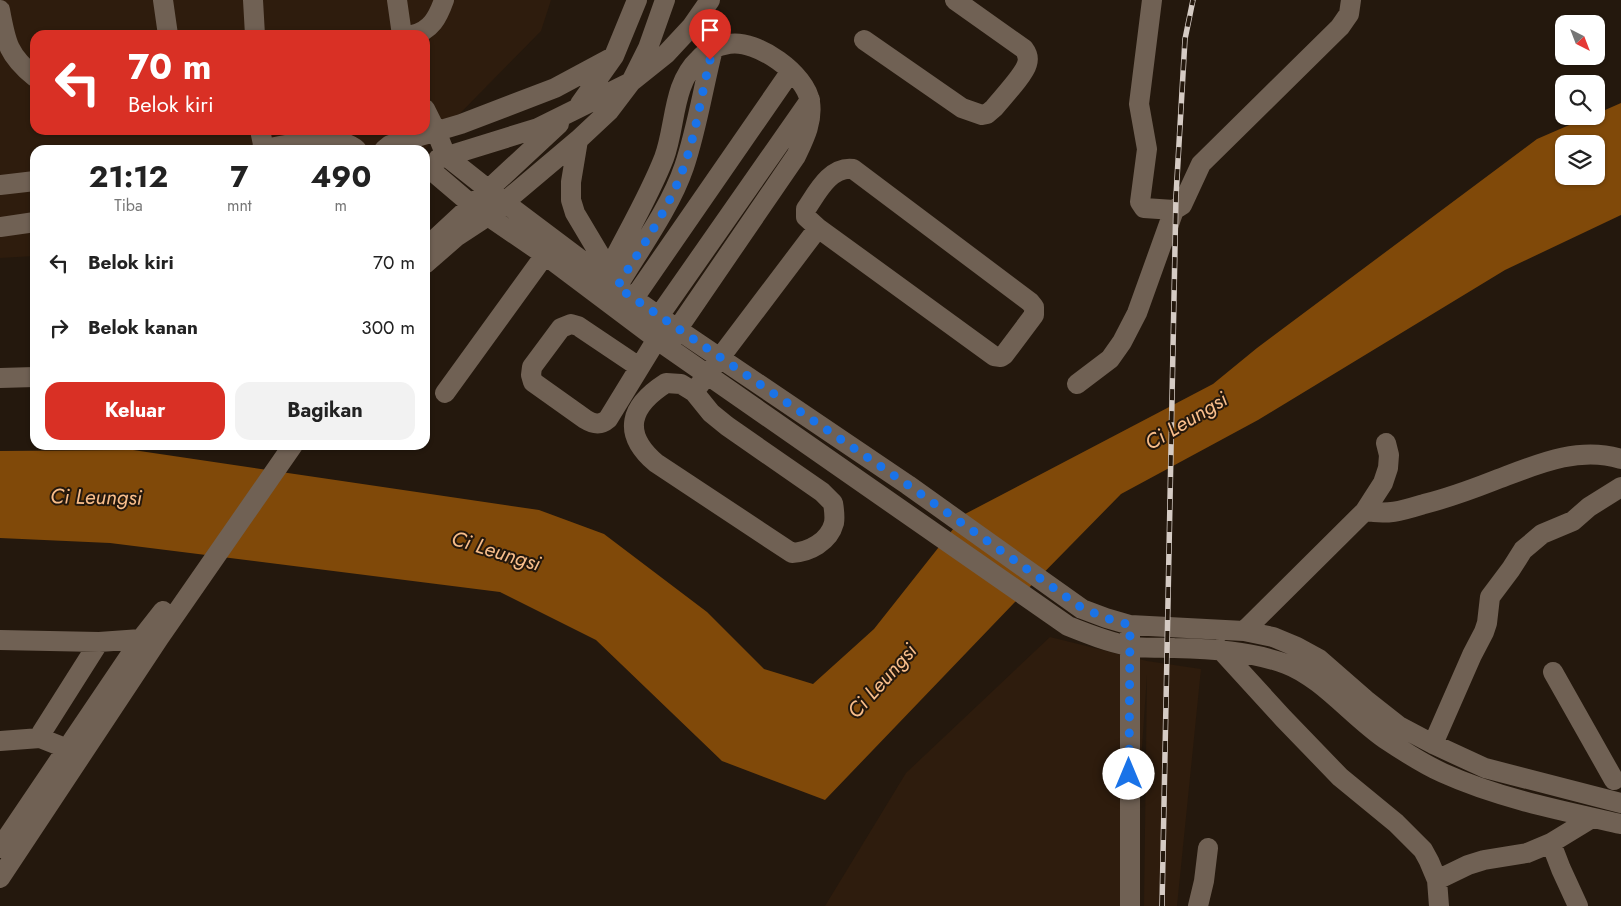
<!DOCTYPE html>
<html lang="id">
<head>
<meta charset="utf-8">
<style>
  body { margin:0; font-family:Jost,sans-serif; background:#f2f2f2; color:#222; height:100vh; display:flex; flex-direction:column; font-size:19px; white-space:nowrap }
  * { box-sizing:border-box; margin:0 }
  p { font-size:16px; color:#767676 }
  .icon { flex:none; width:28px; height:28px; fill:none; stroke:currentColor; stroke-width:2; stroke-linecap:round; stroke-linejoin:round }
  .map { position:relative; flex:1; overflow:hidden }
  .panel { position:absolute; left:30px; top:145px; width:400px; height:305px; display:flex; flex-direction:column; background:#fff; border-radius:15px; box-shadow:0 1px 4px #0004 }
  .panel>* { flex:none }
  .hud { position:absolute; left:30px; top:30px; width:400px; height:105px; border-radius:15px; box-shadow:0 1px 4px #0004; background:#d93025; color:#fff; overflow:hidden }
  .needle { width:32px; rotate:138deg }
  .fabs { position:absolute; left:1555px; top:15px; display:grid; gap:10px }
  .fabs a { display:grid; place-items:center; width:50px; height:50px; border-radius:10px; background:#fff; box-shadow:0 1px 4px #0004; font-size:25px }
  .pin { position:absolute; display:grid; place-items:center; width:42px; height:42px; color:#fff; margin:-51px -21px; border-radius:50% 50% 50% 0; rotate:-45deg; box-shadow:0 0 5px #0007 }
  .pin .icon { rotate:45deg }
  .me { position:absolute; width:55px; margin:-28px; rotate:0deg; stroke-linejoin:round; filter:drop-shadow(0 0 4px #0008) }
  .turn { display:flex; align-items:center; gap:18px; height:105px; padding:0 15px; font-size:22px }
  .turn .icon { width:65px; height:65px; stroke-width:2.5 }
  .turn b { display:block; font-size:35px; line-height:42px }
  .eta { display:flex; justify-content:space-evenly; align-items:center; height:85px; text-align:center }
  .eta b { font-size:30px; font-weight:700; line-height:35px }
  .primary-button { display:flex; gap:10px; margin-top:auto; padding:10px 15px }
  .primary-button a { flex:1; height:58px; border-radius:15px; background:#d93025; color:#fff; font-size:20px; font-weight:700; line-height:58px; text-align:center }
  .primary-button a+a { background:#f2f2f2; color:#222 }
  ul { padding:0; list-style:none }
  li { display:flex; align-items:center; gap:15px; height:65px; padding:0 15px }
  li div { flex:1 }
  li b { display:block; font-size:19px }
  li em { font-style:normal }
  .map>svg:first-child { display:block }
</style>
</head>
<body>
<div class="map">
<svg width="1621" height="906" viewBox="0 0 1621 906">
  <rect width="100%" height="100%" fill="#24180d"/>
  <!-- built -->
  <path fill="#2e1c0d" fill-rule="evenodd" d="M0,0H551L541,31L424,150H35V256L0,258ZM35,35H425V130H35Z
    M1050,637L1147,661L1201,669L1177,906H1144L1147,675L1131,906H825L906,773Z"/>
  <!-- water -->
  <path fill="#804909" fill-rule="evenodd" d="M1621,103V215L1505,270L1258,420L1121,494L1014,603L825,800L722,761L596,640L500,592L110,543L0,538V451L133,450L539,510L604,534L707,612L764,669L813,684L874,629L965,514L1213,384L1257,348L1537,139L1590,116H1596V114ZM1564,144H1596V176H1564Z"/>
  <g fill="none" stroke-linecap="round" stroke-linejoin="round">
    <!-- minor -->
    <path stroke="#706154" stroke-width="20" d="M163,0L168,35
      M253,0L255,35
      M397,0L402,35
      M0,10C6,43 8,55 35,77
      M412,35C431,31 438,17 444,0
      M864,40L962,108L982,115L987,114L994,108C1002,98 1024,75 1027,64C1029,58 1027,53 1024,49L955,0
      M580,104L614,56L637,0
      M425,109L436,131L446,156L504,202L617,287L677,329L908,485L1082,609L1106,618L1130,625L1244,631L1273,637L1297,647L1319,659L1366,700L1399,726L1433,744L1485,768L1621,803
      M260,130L264,149
      M578,140L571,182V200L575,213L600,255L602,275
      M261,150C287,145 335,131 357,150
      M384,150L390,145L461,124L555,88L609,59
      M438,159L538,128L631,82L666,54L692,26L710,0
      M425,165L472,205L545,255L666,346L1068,626C1088,634 1108,642 1129,646C1143,649 1159,647 1174,648C1211,649 1250,651 1286,664C1321,677 1353,717 1385,739C1403,751 1423,764 1443,773C1498,798 1563,811 1621,824
      M0,185L35,181
      M1174,210L1182,205L1201,164L1340,27L1349,14L1351,0
      M0,227L35,222
      M434,240L559,124
      M425,264L456,237L488,216L578,140L609,111L631,82L648,48L665,0
      M605,277C624,238 648,199 664,158C676,126 672,84 699,59C706,51 718,46 729,44C757,39 806,74 810,102C813,122 804,139 796,156L670,340
      M617,287C639,250 670,208 684,167C697,129 703,88 713,49
      M634,298L791,71
      M659,316L810,100
      M639,367L578,326L571,324L561,328L532,367L531,375L533,382L585,419C593,424 600,426 608,419L657,339
      M0,378L35,377
      M666,383L681,384L694,392L711,413L727,426L822,492L833,503C834,509 835,517 834,523C829,542 809,552 792,553L656,463C621,433 630,406 666,383Z
      M1077,384L1110,359L1122,342L1137,313L1174,210L1144,208L1140,202L1147,149L1139,104L1152,0
      M694,392L818,228L994,356L1001,357L1004,355L1034,315V307L1030,302L853,169C830,166 817,193 806,209V217L818,228
      M445,393L545,255
      M1365,511C1389,515 1401,511 1424,504C1448,498 1470,490 1493,481C1533,466 1577,445 1621,459
      M1244,631L1365,511L1383,483L1388,468L1389,455L1386,443
      M0,640L99,642
      M1220,649L1283,718L1340,777L1396,823L1423,850L1429,861L1437,880L1439,906
      M1553,672L1614,780
      M0,741L40,738
      M1433,744L1472,655L1484,632L1487,623L1490,597L1511,569L1523,550L1542,534L1573,521L1589,507L1621,487
      M78,753L40,738L42,732L99,642L141,639
      M1551,843L1561,869L1578,906
      M0,848L141,639L163,611
      M0,878L159,638L293,445
      M1437,880L1468,865L1484,860L1527,853L1551,843L1592,818
      M1130,906V633
      M1198,906L1204,881L1208,848"/>
    <!-- rail casing -->
    <g stroke="#d5cbc4" stroke-width="5.5">
      <path id="rail" d="M1162,906L1176,196L1185,39L1193,0"/>
    </g>
    <!-- rail -->
    <use href="#rail" stroke="#24180d" stroke-width="4" stroke-dasharray="11" stroke-linecap="butt"/>
  </g>
  <g fill="none" stroke-linecap="round" stroke-linejoin="round">
    <!-- route -->
    <path stroke="#1a73e8" stroke-width="9" stroke-dasharray="0 16.2" d="M710,60C701,96 696,134 683,169C668,211 640,249 617,287L908,485L1082,608L1106,618L1130,625L1129,774"/>
  </g>
  <g text-anchor="middle" stroke-width="4" stroke-linejoin="round" paint-order="stroke">
    <!-- water labels -->
    <g font-size="21" font-style="italic" fill="#f9be8b" stroke="#24180d">
      <text transform="translate(1186 421) rotate(-31)" y="7">Ci Leungsi</text>
      <text transform="translate(96 497) rotate(1)" y="7">Ci Leungsi</text>
      <text transform="translate(496 551) rotate(17)" y="7">Ci Leungsi</text>
      <text transform="translate(882 681) rotate(-48)" y="7">Ci Leungsi</text>
    </g>
  </g>
</svg>
<div class="fabs">
<a><svg class="needle" viewBox="-14 -14 28 28"><path d="M0-13l5 13h-10z" fill="#e53935"/><path d="M0 13l5-13h-10z" fill="#767676"/></svg></a>
<a><svg class="icon" aria-label="search" viewBox="0 0 24 24"><circle cx="10" cy="10" r="6"/><path d="M15 15l6 6"/></svg></a>
<a><svg class="icon" aria-label="layers" viewBox="0 0 24 24"><path d="M12 4l9 5-9 5-9-5zM3 14l9 5 9-5"/></svg></a>
</div>
<div class="pin" style="left:710px;top:60px;background:#d93025"><svg class="icon" aria-label="arrive" viewBox="0 0 24 24"><path d="M6 21V4h12l-3 4 3 4H6"/></svg></div>
<svg class="me" style="left:1129px;top:774px" viewBox="-20 -20 40 40"><circle r="19" fill="#fff"/><path d="M0-13L10 11 0 6-10 11z" fill="#1a73e8"/></svg>
<div class="hud">
<div class="turn"><svg class="icon" aria-label="left" viewBox="0 0 24 24"><path d="M17 20v-9H6M10 6l-5 5 5 5"/></svg><div><b>70 m</b>Belok kiri</div></div>
</div>
<section class="panel">
<div class="eta">
<div><b>21:12</b><p>Tiba</p></div>
<div><b>7</b><p>mnt</p></div>
<div><b>490</b><p>m</p></div>
</div>
<ul>
<li><svg class="icon" aria-label="left" viewBox="0 0 24 24"><path d="M17 20v-9H6M10 6l-5 5 5 5"/></svg><div><b>Belok kiri</b></div><em>70 m</em></li>
<li><svg class="icon" aria-label="right" viewBox="0 0 24 24"><path d="M7 20v-9h11M14 6l5 5-5 5"/></svg><div><b>Belok kanan</b></div><em>300 m</em></li>
</ul>
<div class="primary-button"><a>Keluar</a><a>Bagikan</a></div>
</section>
</div>
</body>
</html>
